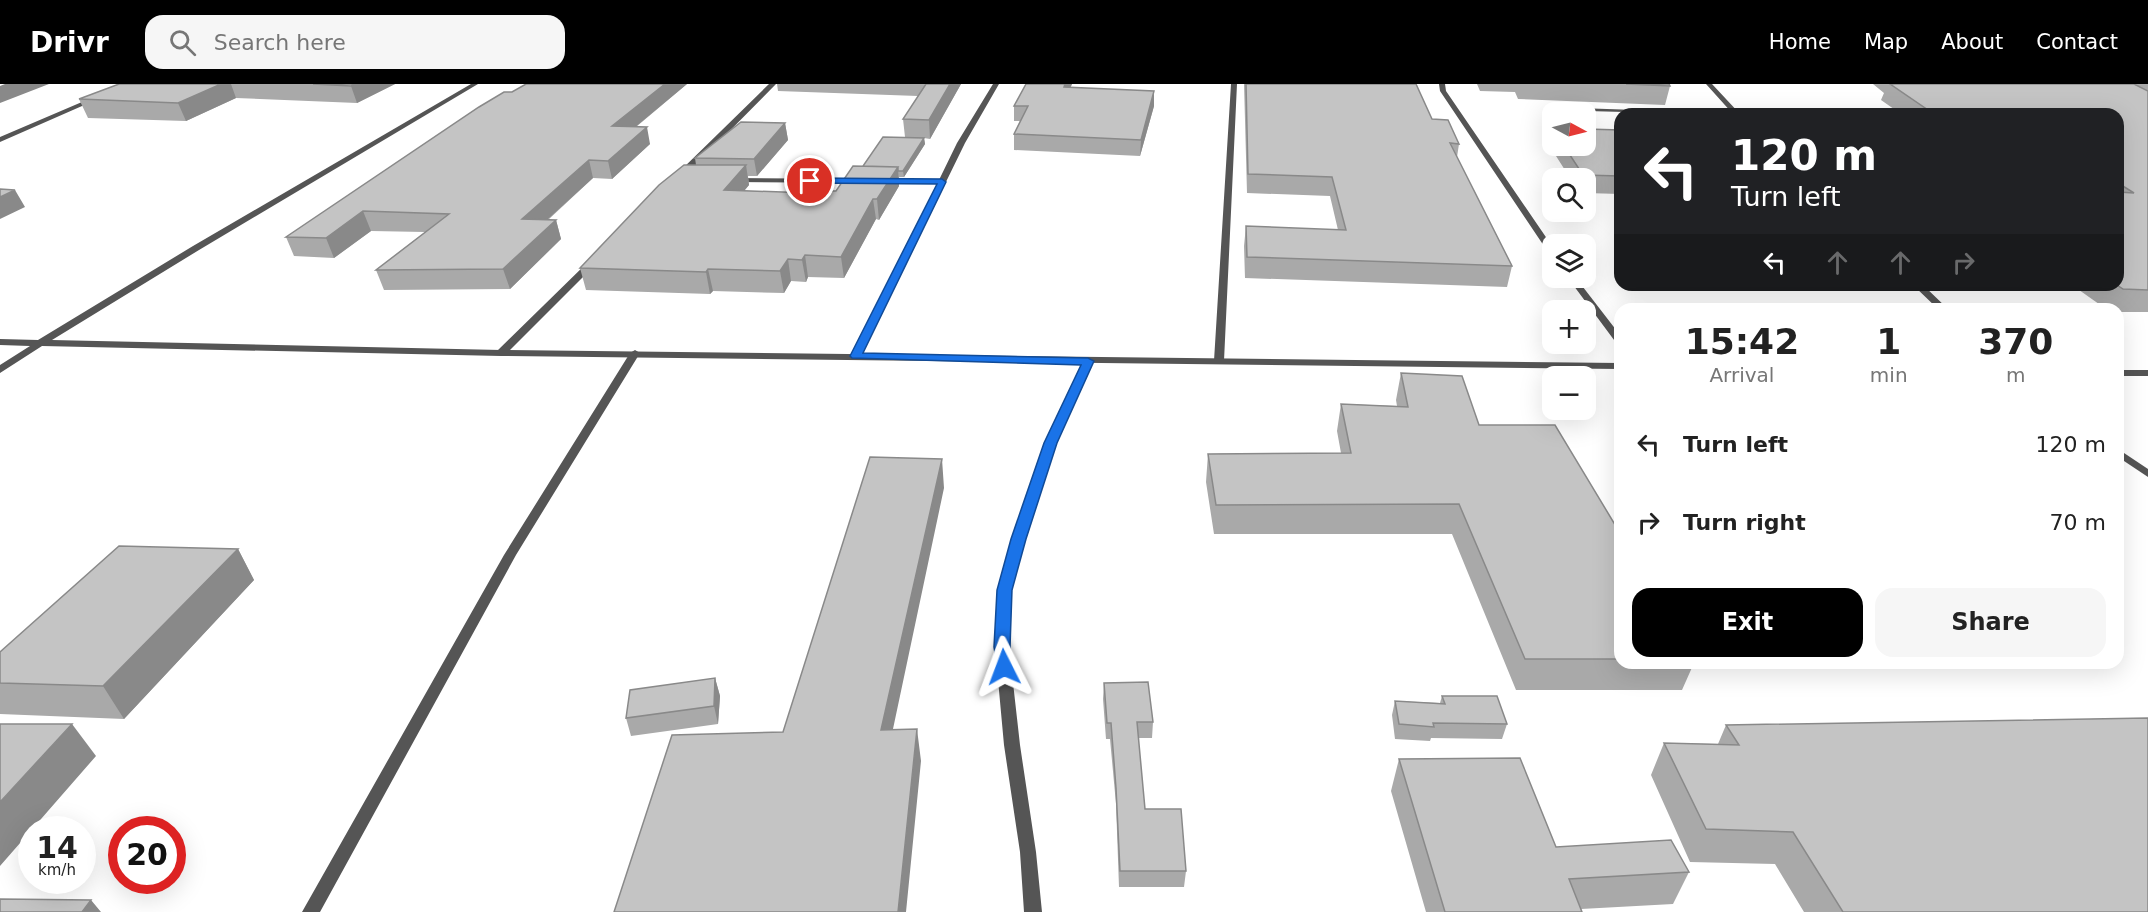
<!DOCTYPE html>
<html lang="en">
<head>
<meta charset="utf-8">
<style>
  body { margin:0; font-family:"DejaVu Sans",sans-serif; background:#f6f6f6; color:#222; height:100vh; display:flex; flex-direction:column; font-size:22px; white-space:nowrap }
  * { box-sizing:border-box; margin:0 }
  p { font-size:20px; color:#767676 }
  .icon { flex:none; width:33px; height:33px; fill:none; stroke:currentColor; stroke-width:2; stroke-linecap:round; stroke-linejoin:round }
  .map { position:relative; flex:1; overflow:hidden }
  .side { position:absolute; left:1614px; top:219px; width:510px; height:366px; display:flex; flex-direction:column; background:#fff; border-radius:18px; box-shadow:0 6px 24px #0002 }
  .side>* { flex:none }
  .top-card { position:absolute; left:1614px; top:24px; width:510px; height:183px; border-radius:18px; box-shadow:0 6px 24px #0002; background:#202124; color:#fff; overflow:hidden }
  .needle { width:39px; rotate:97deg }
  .fabs { position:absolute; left:1542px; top:18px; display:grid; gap:12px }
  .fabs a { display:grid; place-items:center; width:54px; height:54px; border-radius:12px; background:#fff; box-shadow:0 6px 24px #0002; font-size:30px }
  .speed { position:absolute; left:18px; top:732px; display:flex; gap:12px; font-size:30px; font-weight:700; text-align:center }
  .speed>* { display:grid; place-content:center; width:78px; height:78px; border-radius:50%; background:#fff; box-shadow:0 6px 24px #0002; line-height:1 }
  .speed small { font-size:15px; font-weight:400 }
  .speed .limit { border:9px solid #d22; background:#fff; color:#111 }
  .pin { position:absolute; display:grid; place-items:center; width:51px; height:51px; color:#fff; margin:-26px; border:3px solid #fff; border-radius:50%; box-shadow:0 2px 6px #0007 }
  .me { position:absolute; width:66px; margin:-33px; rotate:357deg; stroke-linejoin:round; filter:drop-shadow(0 0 4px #0008) }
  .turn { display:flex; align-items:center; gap:21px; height:126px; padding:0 18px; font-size:27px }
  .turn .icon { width:78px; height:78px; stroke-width:2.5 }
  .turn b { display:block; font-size:42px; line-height:51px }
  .lanes { display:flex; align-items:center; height:57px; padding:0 18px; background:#0003; justify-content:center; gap:30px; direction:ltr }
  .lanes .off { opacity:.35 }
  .eta { display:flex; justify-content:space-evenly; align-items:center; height:102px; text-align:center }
  .eta b { font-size:36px; font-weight:700; line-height:42px }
  .cta { display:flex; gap:12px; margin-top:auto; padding:12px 18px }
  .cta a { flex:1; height:69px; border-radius:18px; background:#000; color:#fff; font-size:24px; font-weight:700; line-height:69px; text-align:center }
  .cta a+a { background:#f6f6f6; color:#222 }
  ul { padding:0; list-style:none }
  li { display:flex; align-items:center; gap:18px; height:78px; padding:0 18px }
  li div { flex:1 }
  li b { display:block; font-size:22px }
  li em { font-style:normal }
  header { display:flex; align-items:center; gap:36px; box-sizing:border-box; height:84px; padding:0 30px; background:#000; color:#fff }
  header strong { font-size:28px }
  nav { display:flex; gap:33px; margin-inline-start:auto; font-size:21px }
  .search { width:420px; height:54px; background:#f6f6f6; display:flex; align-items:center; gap:15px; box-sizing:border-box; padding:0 21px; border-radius:18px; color:#767676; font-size:22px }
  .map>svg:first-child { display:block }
</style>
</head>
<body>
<header>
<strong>Drivr</strong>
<div class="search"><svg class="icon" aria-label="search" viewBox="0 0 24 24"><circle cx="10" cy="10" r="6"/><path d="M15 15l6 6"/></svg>Search here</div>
<nav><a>Home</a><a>Map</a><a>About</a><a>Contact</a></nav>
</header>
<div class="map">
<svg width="2148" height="828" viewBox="0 0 2148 828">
  <rect width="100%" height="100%" fill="#fff"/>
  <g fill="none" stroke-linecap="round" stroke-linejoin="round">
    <!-- lane -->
    <path fill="#555" fill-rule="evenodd" d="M769,0H776L684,93H678V89Z
      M993,0H999L965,59L861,272L860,274H852L851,272L937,100L883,99L879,97L883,95L939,96L957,59Z
      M1231,0H1237L1224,277L1219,280L1214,277Z
      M1439,0H1445L1446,7L1552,162V170L1548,168L1440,7Z
      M96,12L99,14L98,15L0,58V53Z
      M1547,23L1697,28L1700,30L1549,26L1546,24Z
      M730,94L859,95L863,97L859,99L733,98L729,96Z
      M592,176L595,177V181L505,271H497V267L589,177Z
      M1568,194H1576L1620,251V261L1617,260Z
      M635,266L640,269L516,471L320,828H302L504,471L630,269Z
      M1088,274L1093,277L1056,359L1024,455L1012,506L1009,563L1020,661L1036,768L1042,828H1024L1020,768L1004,661L995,563L998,506L1012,455L1044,359L1083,277Z"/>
    <!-- street -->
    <path fill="#555" fill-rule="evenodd" d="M471,0H478L199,166L52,256L501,266L1620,279V285L501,272L42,262L0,289V281L30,262L0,261V255L38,256L193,162Z
      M1706,0H1712L1740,30H1733Z
      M1913,201H1923L1948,225H1938Z
      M2118,286H2148V292H2118Z
      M2118,365L2148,385V393L2118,373Z"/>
  </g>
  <!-- wall -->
  <path fill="#a9a9a9" d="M119,0H395L357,19L236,14L186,37L88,34L79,15Z
    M526,0H687L636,43L650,60L612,95L593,94L548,136H556L561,155L510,205L384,206L376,186L425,148L371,147L334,174L294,172L286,153Z
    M777,0H961L930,55L924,54L925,60L904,93H899V102L879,136L876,135L844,194L808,193L806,198L791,197L784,209L713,207L710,210L586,206L580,184L696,81L695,74L785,39L788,56L757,92H748L749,101L744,107L810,109L836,107L863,82L905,53L903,35L918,12L778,7Z
    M1026,0H1072L1070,4L1154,22L1140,72L1014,66V50L1020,37H1014V22Z
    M1244,0H1416L1432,35L1459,60L1457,73L1512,182L1507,203L1245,194L1244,162L1246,142L1338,146L1330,112L1247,109Z
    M1477,0H1669L1670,2L1665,21L1518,15L1515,8L1480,7Z
    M1873,0H2148V228H2118V225H2106L2072,201H2118V30H1901L1881,16L1884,9Z
    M1552,44V62H1586L1620,46V110L1586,109V94H1570L1549,61Z
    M1401,289L1479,341L1620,449V579H1694L1682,606H1516L1452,450H1214L1206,398L1208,370L1341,369L1337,347L1341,320L1397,322L1396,316Z
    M238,465L254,496L124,635L0,630V568Z
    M715,594L720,612L718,640L631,652L626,634Z
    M1104,599L1153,638L1152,654H1138L1145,725L1186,787L1184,803H1119L1116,720L1110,655H1106L1103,615Z
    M1442,612L1507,640L1502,655L1431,654L1430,657L1395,655L1392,631L1395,617L1440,619Z
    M1726,641L2148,828H1804L1775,780L1690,778L1651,691L1664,659L1718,660Z
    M1399,675L1556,763L1689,788L1673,820L1581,825L1582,828H1426L1391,707Z"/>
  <!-- shaded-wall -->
  <path fill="#898989" d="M5,0H49L0,19V2Z
    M221,0H231L236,14L186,37L178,19Z
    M354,0H395L357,19L351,2Z
    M665,0H687L616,59L612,42Z
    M950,0H961L930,55L929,36Z
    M1065,0H1072L1064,18V3Z
    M1154,7V22L1140,72L1141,56Z
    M785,39L788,56L757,92L754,75Z
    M647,43L650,60L612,95L608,77Z
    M924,54L925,60L904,93L903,87Z
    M589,76L593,94L527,154L522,135Z
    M746,81L749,101L728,126L724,106Z
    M898,83L899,102L879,136L877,115Z
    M15,106L25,123L0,135V113Z
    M873,115L876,135L844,194L841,173Z
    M363,127L371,147L334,174L326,154Z
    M556,136L561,155L510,205L503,185Z
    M805,171L808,193L806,198L802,176Z
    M788,175L791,197L784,209L780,187Z
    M708,185L713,207L710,210L706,188Z
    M942,375L944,404L886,678L881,646Z
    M238,465L254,496L124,635L103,602Z
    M715,594L720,612L718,640L714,622Z
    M72,640L96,672L0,782V718Z
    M917,645L921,677L906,828H898Z
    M91,816L101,828H82Z"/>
  <!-- building -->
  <path fill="#c4c4c4" stroke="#898989" stroke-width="1.5" d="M119,0H221L178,19L79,15Z
    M313,0H354L351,2Z
    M526,0H665L612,42L647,43L608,77L589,76L522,135L556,136L503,185L376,186L449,130L363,127L326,154L286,153L479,23L504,8H512Z
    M926,0H950L929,36L903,35Z
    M1026,0H1065L1064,3L1154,7L1141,56L1014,50L1028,22H1014Z
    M1246,0H1416L1432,35L1448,36L1459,60L1450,59L1512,182L1247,173L1246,142L1346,146L1332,93L1248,90Z
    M1626,0H1669L1670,2Z
    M1890,0H2134L2148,7V206L2123,205L2117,201H2118V108L2134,109L2118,99V30H1934Z
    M741,38L785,39L754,75L695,74Z
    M1586,45L1620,46V92L1583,91L1564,62H1586Z
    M883,53L924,54L903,87H898V83L863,82Z
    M684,81H746L724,106L810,109L812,107H836L853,82L898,83L877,115H873L841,173L805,171L802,176L788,175L780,187L708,185L706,188L580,184L659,101Z
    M0,105L15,106L0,113Z
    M1401,289L1462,292L1479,341H1555L1620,449V575H1525L1459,420L1216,421L1208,370L1351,369L1341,320L1408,323Z
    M870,373L942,375L881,646L917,645L898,828H614L672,651L783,648Z
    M119,462L238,465L103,602L0,599V568Z
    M715,594L714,622L626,634L630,606Z
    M1148,598L1153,638H1137L1145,725H1181L1186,787H1120L1116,704L1111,639H1107L1104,599Z
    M1442,612H1497L1507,640L1433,639L1434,643L1399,640L1395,617L1445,620Z
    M2148,634V828H1843L1793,748L1706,745L1664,659L1739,661L1726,641Z
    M0,640H72L0,718Z
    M1520,674L1556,763L1671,756L1689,788L1569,795L1582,828H1445L1399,675Z
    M0,815L91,816L82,828H0Z"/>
  <!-- route -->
  <path fill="#1a73e8" stroke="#114b97" stroke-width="1.5" d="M810,94L942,95L946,98L863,269L1088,274L1094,277L1057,359L1026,455L1012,506L1010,563L1012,583L1010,587H998L994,563L997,506L1011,455L1044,359L1081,281L852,274L850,272L937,100L807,99V95Z"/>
</svg>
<div class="fabs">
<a><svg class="needle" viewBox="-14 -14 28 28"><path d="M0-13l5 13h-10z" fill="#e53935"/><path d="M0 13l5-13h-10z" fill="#767676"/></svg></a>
<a><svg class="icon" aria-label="search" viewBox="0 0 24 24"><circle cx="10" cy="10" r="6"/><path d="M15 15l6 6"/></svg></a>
<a><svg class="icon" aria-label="layers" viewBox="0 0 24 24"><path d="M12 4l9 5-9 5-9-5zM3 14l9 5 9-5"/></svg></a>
<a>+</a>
<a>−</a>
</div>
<div class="speed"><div>14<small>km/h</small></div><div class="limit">20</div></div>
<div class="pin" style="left:810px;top:97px;background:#d93025"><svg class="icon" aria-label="arrive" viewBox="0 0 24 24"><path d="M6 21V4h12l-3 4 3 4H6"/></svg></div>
<svg class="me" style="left:1004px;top:583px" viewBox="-20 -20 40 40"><path d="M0-17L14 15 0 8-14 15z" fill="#1a73e8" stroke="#fff" stroke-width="4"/></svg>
<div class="top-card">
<div class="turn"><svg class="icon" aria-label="left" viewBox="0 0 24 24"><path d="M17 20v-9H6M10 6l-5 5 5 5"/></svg><div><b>120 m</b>Turn left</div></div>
<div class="lanes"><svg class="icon" aria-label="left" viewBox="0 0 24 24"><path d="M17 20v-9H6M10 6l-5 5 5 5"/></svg><svg class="icon off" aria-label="ahead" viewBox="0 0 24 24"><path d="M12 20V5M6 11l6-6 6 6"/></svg><svg class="icon off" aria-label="ahead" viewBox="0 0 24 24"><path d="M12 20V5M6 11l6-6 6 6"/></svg><svg class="icon off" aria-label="right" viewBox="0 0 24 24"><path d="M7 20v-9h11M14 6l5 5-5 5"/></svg></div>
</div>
<section class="side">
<div class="eta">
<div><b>15:42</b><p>Arrival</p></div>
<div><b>1</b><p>min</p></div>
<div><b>370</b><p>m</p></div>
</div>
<ul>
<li><svg class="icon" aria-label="left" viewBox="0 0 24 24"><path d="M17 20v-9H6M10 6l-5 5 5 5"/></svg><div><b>Turn left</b></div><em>120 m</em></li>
<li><svg class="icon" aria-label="right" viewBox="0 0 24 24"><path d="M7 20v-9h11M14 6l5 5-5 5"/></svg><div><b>Turn right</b></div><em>70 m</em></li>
</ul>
<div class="cta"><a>Exit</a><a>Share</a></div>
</section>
</div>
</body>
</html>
